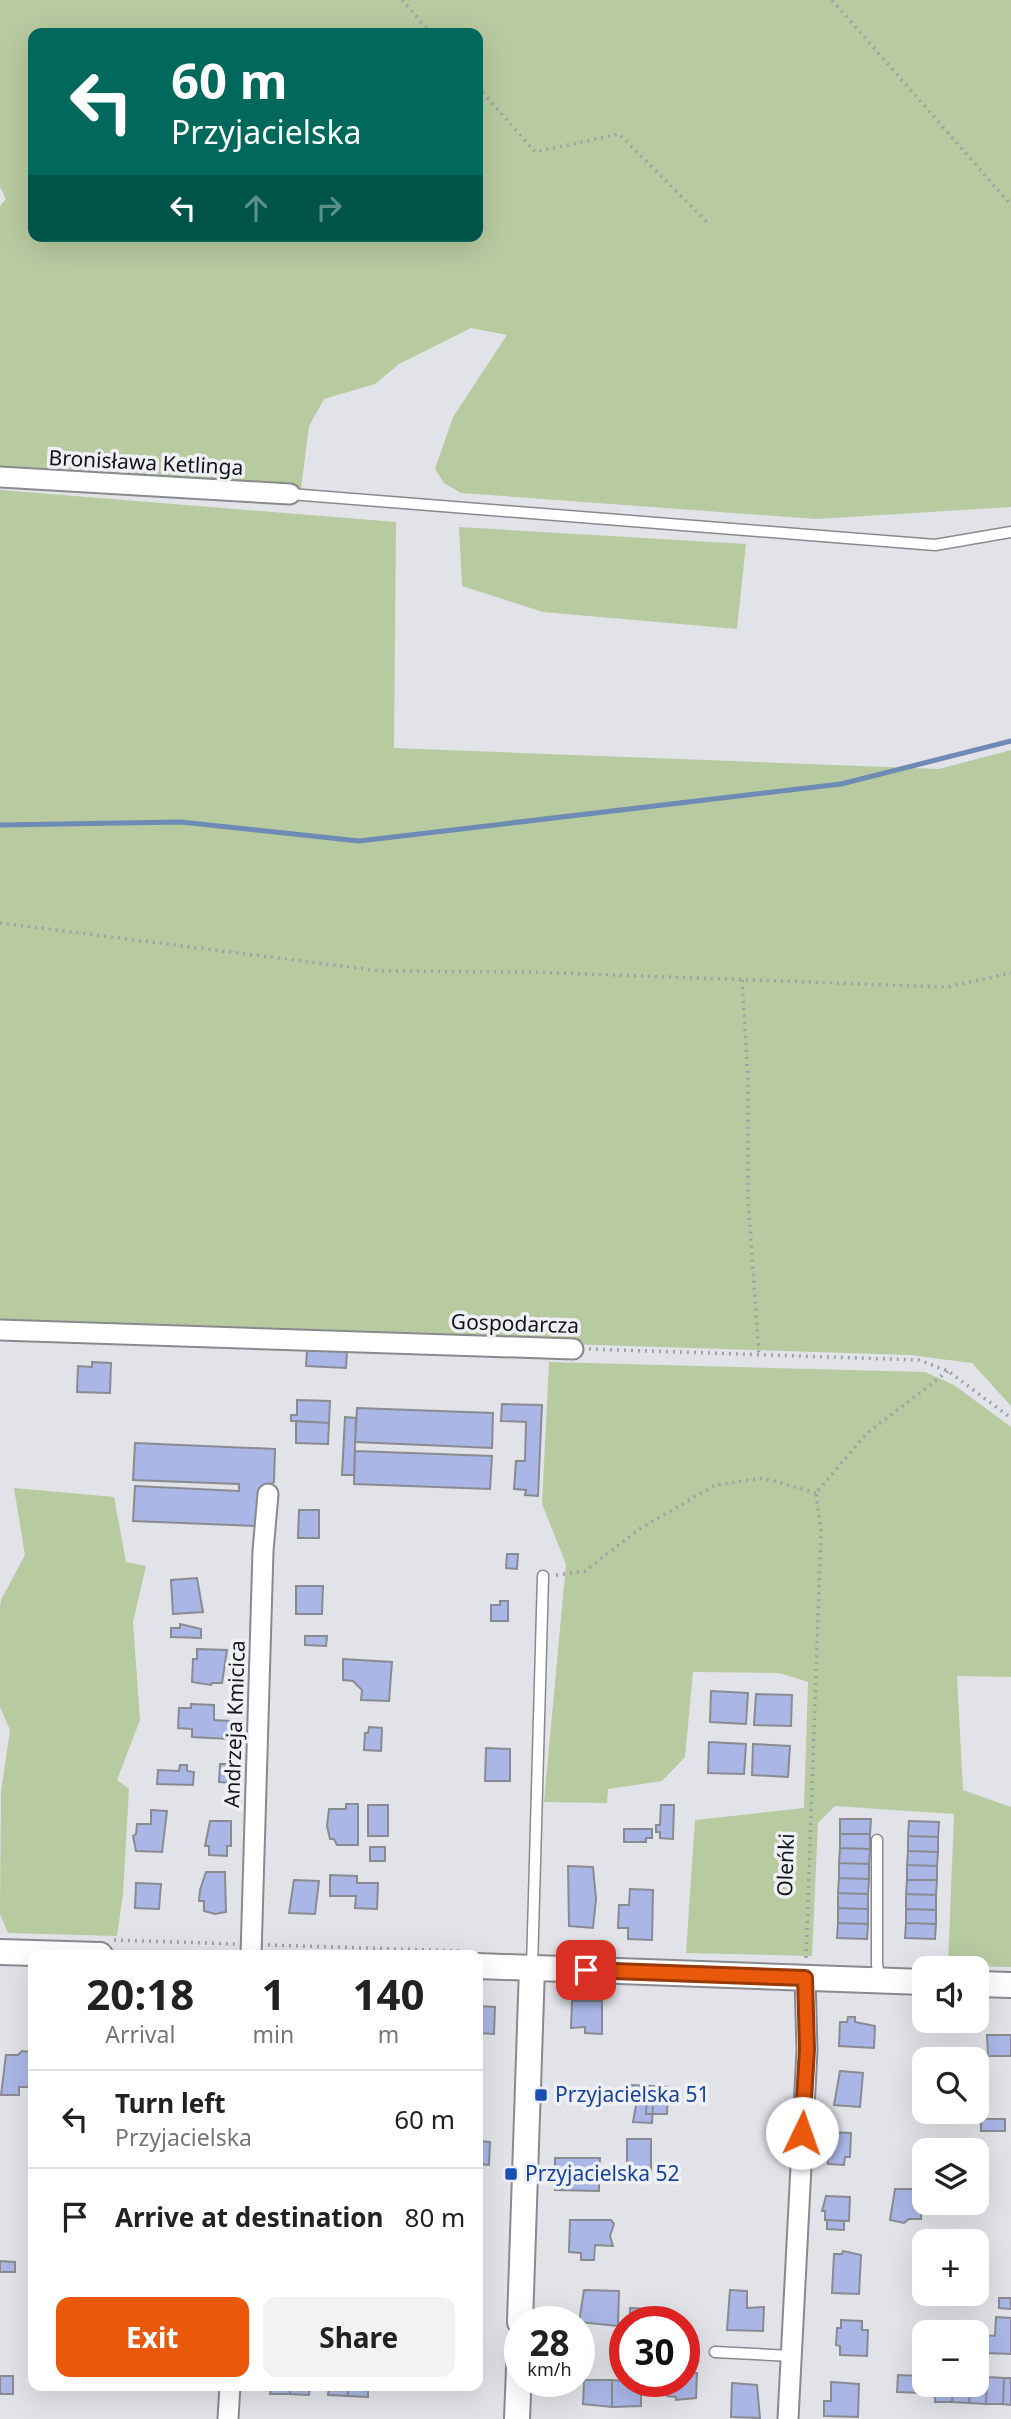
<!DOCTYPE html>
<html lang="en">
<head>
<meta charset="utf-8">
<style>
  body { margin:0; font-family:"Noto Sans",sans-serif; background:#f2f2f2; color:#222; height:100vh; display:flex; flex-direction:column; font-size:26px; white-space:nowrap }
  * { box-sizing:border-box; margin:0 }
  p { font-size:23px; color:#767676 }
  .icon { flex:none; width:38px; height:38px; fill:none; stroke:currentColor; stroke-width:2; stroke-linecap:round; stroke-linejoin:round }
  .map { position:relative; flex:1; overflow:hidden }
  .panel { position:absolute; left:28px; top:1950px; width:455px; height:441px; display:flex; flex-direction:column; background:#fff; border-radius:14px; box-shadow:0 7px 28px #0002 }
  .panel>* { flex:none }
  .banner { position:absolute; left:28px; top:28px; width:455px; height:214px; border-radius:14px; box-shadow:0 7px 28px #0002; background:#00695c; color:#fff; overflow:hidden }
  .buttons { position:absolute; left:912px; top:1956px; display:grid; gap:14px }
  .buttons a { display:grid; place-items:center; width:77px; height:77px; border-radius:14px; background:#fff; box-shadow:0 7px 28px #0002; font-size:35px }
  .speed { position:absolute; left:504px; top:2306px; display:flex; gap:14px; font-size:35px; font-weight:700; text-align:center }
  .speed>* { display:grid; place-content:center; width:91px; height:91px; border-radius:50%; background:#fff; box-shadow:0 7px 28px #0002; line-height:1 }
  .speed small { font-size:18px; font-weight:400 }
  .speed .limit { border:10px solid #d22; background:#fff; color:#111 }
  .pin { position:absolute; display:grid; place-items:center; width:60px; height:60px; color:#fff; margin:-30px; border-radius:14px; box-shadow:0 4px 10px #0006 }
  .me { position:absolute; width:77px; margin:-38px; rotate:3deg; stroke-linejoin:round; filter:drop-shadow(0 0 5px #0008) }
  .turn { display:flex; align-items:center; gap:24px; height:147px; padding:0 28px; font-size:32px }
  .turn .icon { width:91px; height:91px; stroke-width:2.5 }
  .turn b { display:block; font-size:49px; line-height:60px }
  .lanes { display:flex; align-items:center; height:66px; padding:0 28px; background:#0003; justify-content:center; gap:35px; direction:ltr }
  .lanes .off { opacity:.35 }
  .eta { display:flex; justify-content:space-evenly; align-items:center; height:119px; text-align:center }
  .eta b { font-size:42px; font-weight:700; line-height:49px }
  .cta { display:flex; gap:14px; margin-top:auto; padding:14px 28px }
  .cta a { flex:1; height:80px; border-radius:14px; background:#ea580c; color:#fff; font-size:28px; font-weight:700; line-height:80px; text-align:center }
  .cta a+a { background:#f2f2f2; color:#222 }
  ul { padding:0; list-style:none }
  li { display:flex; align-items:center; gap:21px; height:98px; padding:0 28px; border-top:2px solid #e0e0e0 }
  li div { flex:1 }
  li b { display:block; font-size:26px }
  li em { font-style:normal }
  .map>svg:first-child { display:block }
</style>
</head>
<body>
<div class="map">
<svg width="1011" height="2419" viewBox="0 0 1011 2419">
  <rect width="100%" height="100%" fill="#e1e3e8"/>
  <!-- green -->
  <path fill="#b7caa0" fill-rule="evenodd" d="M0,0H1011V507L816,519L461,493L444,483L435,469L453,417L507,335L471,328L399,364L375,384L324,399L309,426L301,489L0,467V206L6,199L0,187ZM33,33H478V236H33Z
    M0,490L396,522L394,748L939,769L1011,750V1406L972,1363L909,1355L0,1326Z
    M459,527L746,544L737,629L543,612L462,586Z
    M549,1362L925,1372L954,1385L1011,1427V1677L957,1676L963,1790L1011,1807V1967L948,1966L954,1814L835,1806L818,1823L812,1956L686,1953L695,1820L804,1808L808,1682L779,1673L693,1672L685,1757L662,1781L608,1789L607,1803L544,1802L566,1564L542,1504Z
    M14,1488L114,1497L126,1562L146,1566L133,1622L140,1720L117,1780L129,1789L123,1894L117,1936L8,1933L0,1914L1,1792L10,1730L0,1707V1607L1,1600L25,1555Z"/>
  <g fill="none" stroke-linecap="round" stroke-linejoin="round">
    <!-- stream -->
    <path stroke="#6f8ab4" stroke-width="5" d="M0,825L181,822L359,841L841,784L1011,741"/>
  </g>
  <!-- building -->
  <path fill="#a9b6e6" stroke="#8a8b90" stroke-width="2" d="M307,1350L347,1351L346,1368L306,1366Z
    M92,1362L111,1363L110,1393L77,1392L78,1366L92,1367Z
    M297,1400L330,1401L329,1423L291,1421V1415H297Z
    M502,1404L542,1405L538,1496L525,1495L526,1490L514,1489L516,1461H525L526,1422L501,1421Z
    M357,1408L493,1413L492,1448L355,1442Z
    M345,1417L356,1418L354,1475H342Z
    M296,1421L329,1423L328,1444L296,1443Z
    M135,1443L275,1449L274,1482L259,1492L257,1526L133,1521L135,1486L239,1491V1484L133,1480Z
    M355,1451L492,1456L490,1489L354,1484Z
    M299,1510H319V1538H298Z
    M507,1554H518L517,1569L506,1568Z
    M197,1578L203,1612L173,1614L171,1580Z
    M296,1586H323L322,1614H296Z
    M500,1601H508V1621H491V1605H500Z
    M180,1624L201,1629V1638L171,1637V1628H180Z
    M305,1636H327L326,1646L305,1645Z
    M197,1649L227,1650L222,1683H212L211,1685L192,1682L193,1659H197Z
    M343,1659L392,1662L389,1701L361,1700L362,1690L353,1681L343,1680Z
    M711,1691L748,1693L746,1724L710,1722Z
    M756,1694L792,1695L791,1726L754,1725Z
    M191,1704L214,1705V1720L230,1721L229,1739L192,1737V1729L178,1728L179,1708H191Z
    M369,1727L382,1728L381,1751L364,1750L365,1733H368Z
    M709,1742L746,1744L744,1774L708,1773Z
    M753,1744L790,1746L788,1777L752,1775Z
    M486,1748L510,1749V1781H485Z
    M220,1764H233V1783L219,1782Z
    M180,1765H187V1771L194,1772L193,1785L157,1784L158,1770L179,1771Z
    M346,1804H358V1845H337L334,1839H330L327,1826L329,1809H346Z
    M368,1805H388V1836H368Z
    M661,1805H674L673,1839L660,1838V1832H656V1825H660Z
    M151,1810L167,1811L162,1852L136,1851L133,1836L136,1834L137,1824H151Z
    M840,1819H871L870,1834H840Z
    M210,1821H231V1846H227V1856L209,1855V1846H205Z
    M909,1821L939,1822L938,1837L908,1836Z
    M624,1829H652V1838H646V1842H624Z
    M840,1834H870V1849L840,1848Z
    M908,1836L938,1837V1852L908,1851Z
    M370,1847H385V1861H370Z
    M840,1848L870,1849L869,1864L839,1863Z
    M908,1851L938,1852L937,1866L907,1865Z
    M839,1863L869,1864V1879L839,1878Z
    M907,1865L937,1866V1880H907Z
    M568,1866L593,1867L596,1899L593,1928L569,1926Z
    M206,1872H225L226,1912L215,1914L204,1911V1901H199L200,1890Z
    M330,1875L357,1876V1883H378L377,1909L355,1908L356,1896H330Z
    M839,1878L869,1879L868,1894L838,1893Z
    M294,1880L319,1881L315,1914L289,1913Z
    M907,1880H937L936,1895L906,1894Z
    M136,1883L161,1884L159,1909L135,1908Z
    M630,1889L653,1890L652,1940L628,1939V1928H618L619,1905H629Z
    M838,1893L868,1894V1909L838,1908Z
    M906,1894L936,1895V1910L906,1909Z
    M838,1908L868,1909V1924L838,1923Z
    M906,1909L936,1910V1924L906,1923Z
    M838,1923L868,1924L867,1939L837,1938Z
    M906,1923L936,1924L935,1939L905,1938Z
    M572,2001H602V2034L585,2033V2027L571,2028Z
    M478,2006L495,2007L494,2034L478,2033Z
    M848,2017H855V2022L875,2026L874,2048L839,2046L840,2022H847Z
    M987,2035H1011V2056H988Z
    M22,2051L30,2052L33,2055V2087H19V2095H1L6,2055H18Z
    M840,2071L863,2073L860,2107L834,2105Z
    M630,2085L654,2086L652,2123L633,2122L637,2100L630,2099Z
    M647,2086L668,2087L667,2114H646Z
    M981,2119H1005V2131H981Z
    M827,2132L851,2133L850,2157H845L844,2165L828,2164L826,2147H822Z
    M627,2139H651V2172L627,2171Z
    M478,2141L490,2142L489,2165L478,2164Z
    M555,2158H600L599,2175L555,2174Z
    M555,2174L599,2175V2191L555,2190Z
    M895,2189H915L914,2200H922L921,2219H909L904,2223L890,2220Z
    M826,2196L850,2197L849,2221L825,2220V2211H822Z
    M570,2220H611L614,2224L610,2236L613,2246L595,2245L594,2260H581V2253L569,2252Z
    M827,2220L844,2221V2230L827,2229Z
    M843,2251L861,2255L859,2294L832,2293L834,2254H842Z
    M0,2261L15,2262V2272H0Z
    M584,2290L619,2291L618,2326L579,2322Z
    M730,2290L747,2291V2308L764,2307L763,2331L727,2330Z
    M999,2298H1011V2309L999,2308Z
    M630,2308L651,2309L650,2322H630Z
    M996,2317L1011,2318V2354L986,2353V2335L995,2336Z
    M841,2320L862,2321V2330H868L867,2356L840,2355V2346L836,2345L837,2328H841Z
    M684,2373H697L696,2398L676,2400V2397L667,2396V2382H684Z
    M898,2375L922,2376L921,2393L897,2392Z
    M0,2376H13V2394H0Z
    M976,2377H987L986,2404L969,2403L970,2385H976Z
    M987,2377L1004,2378L1003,2404H986Z
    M1004,2378H1011V2405L1003,2404Z
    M584,2380H612V2407L583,2404Z
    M612,2380L641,2382V2406L612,2407Z
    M831,2382L859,2384L858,2417L824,2416V2401H831Z
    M732,2383L757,2385L760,2418L731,2417Z
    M271,2385H290V2394H270Z
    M290,2385H310L309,2395L290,2394Z
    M329,2385H348V2396L328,2395Z
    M348,2385H368V2397L348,2396Z
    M935,2385H953L952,2402H935Z
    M953,2385H970L969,2403L952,2402Z"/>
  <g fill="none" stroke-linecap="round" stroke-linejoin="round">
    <!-- service casing -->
    <g stroke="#898a8f" stroke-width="13">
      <path id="service" d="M290,494L935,545L1011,532
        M877,1840V1965L880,1980
        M532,1968L543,1576
        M715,2352L791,2356"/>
    </g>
    <!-- minor casing -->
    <g stroke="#898a8f" stroke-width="23">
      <path id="minor" d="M0,477L290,494
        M0,1330L573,1349
        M251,1955L263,1551L268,1494
        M228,2419L230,2385
        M788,2419L807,2050L805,1978"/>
    </g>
    <!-- tertiary casing -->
    <g stroke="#898a8f" stroke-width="28">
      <path id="tertiary" d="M0,1952L100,1955
        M478,1966L924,1982
        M976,1984L1011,1985
        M520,2322L532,1968
        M517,2419L520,2343"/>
    </g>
    <!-- path -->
    <path stroke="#9fa1a5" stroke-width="3.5" stroke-dasharray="2 5" stroke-linecap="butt" d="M402,0L431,33
      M832,0L1011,205
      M478,87L535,152L619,134L709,224
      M0,923L382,971L528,972L947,987L1011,973
      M742,980L748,1079V1198L759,1356
      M589,1349L919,1360L948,1371L1011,1418
      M556,1575L585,1571L638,1530L715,1485L763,1478L816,1493
      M114,1940L235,1944
      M268,1945L463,1951
      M806,1958L821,1531L816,1493L866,1434L948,1371
      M936,1967L963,1968"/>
    <!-- service -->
    <use href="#service" stroke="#fff" stroke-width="10"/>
    <!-- minor -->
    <use href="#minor" stroke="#fff" stroke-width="19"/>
    <!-- tertiary -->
    <use href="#tertiary" stroke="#fff" stroke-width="24"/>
  </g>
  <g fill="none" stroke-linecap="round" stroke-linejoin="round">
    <!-- route casing -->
    <g stroke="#983908" stroke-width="18">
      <path id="route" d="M586,1970L805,1978L807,2049L802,2133"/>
    </g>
    <!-- route -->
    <use href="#route" stroke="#ea580c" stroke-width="12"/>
  </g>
  <!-- markers -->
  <g fill="#1a4fb4" stroke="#eef0f5" stroke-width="2.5">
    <rect x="534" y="2088" width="14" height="14" rx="3.5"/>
    <rect x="504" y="2167" width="14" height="14" rx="3.5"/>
  </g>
  <g text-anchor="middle" stroke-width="7" stroke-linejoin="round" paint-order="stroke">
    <!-- street labels -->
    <g font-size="21" fill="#151618" stroke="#eef0f5">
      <text transform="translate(146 463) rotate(3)" y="7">Bronisława Ketlinga</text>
      <text transform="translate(515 1324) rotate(2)" y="7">Gospodarcza</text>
      <text transform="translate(235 1724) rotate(-88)" y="7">Andrzeja Kmicica</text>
      <text transform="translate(786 1865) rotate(-88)" y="7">Oleńki</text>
    </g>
    <!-- transit labels -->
    <g font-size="21" fill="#164399" stroke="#eef0f5" text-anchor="start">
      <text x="555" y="2102">Przyjacielska 51</text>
      <text x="525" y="2181">Przyjacielska 52</text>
    </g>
  </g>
</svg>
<div class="buttons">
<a><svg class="icon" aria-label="sound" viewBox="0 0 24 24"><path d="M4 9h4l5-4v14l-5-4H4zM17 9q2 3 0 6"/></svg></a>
<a><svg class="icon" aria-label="search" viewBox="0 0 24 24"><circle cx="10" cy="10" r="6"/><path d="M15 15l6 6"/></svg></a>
<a><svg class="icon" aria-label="layers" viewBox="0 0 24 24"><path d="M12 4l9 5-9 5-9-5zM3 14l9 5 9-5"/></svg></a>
<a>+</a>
<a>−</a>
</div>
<div class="speed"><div>28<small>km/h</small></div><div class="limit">30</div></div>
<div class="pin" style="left:586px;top:1970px;background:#d93025"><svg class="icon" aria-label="arrive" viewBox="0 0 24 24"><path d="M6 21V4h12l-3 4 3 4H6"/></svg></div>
<svg class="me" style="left:802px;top:2133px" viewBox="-20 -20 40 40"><circle r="19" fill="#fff"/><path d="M0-13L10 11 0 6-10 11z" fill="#ea580c"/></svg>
<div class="banner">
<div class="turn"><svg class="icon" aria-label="left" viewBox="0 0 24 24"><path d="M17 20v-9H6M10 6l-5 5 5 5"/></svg><div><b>60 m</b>Przyjacielska</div></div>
<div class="lanes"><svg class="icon" aria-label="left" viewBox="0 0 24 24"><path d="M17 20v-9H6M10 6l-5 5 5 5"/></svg><svg class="icon off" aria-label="ahead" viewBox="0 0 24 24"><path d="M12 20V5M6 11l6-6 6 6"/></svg><svg class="icon off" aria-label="right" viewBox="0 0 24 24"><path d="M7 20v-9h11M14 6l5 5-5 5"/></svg></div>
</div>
<section class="panel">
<div class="eta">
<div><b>20:18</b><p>Arrival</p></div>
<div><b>1</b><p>min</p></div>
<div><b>140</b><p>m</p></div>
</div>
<ul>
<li><svg class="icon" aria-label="left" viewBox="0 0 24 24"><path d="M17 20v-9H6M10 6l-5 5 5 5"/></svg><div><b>Turn left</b><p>Przyjacielska</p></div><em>60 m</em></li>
<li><svg class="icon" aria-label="arrive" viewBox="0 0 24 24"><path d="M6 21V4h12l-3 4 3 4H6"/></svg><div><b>Arrive at destination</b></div><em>80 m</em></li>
</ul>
<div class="cta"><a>Exit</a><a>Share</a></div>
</section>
</div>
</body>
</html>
